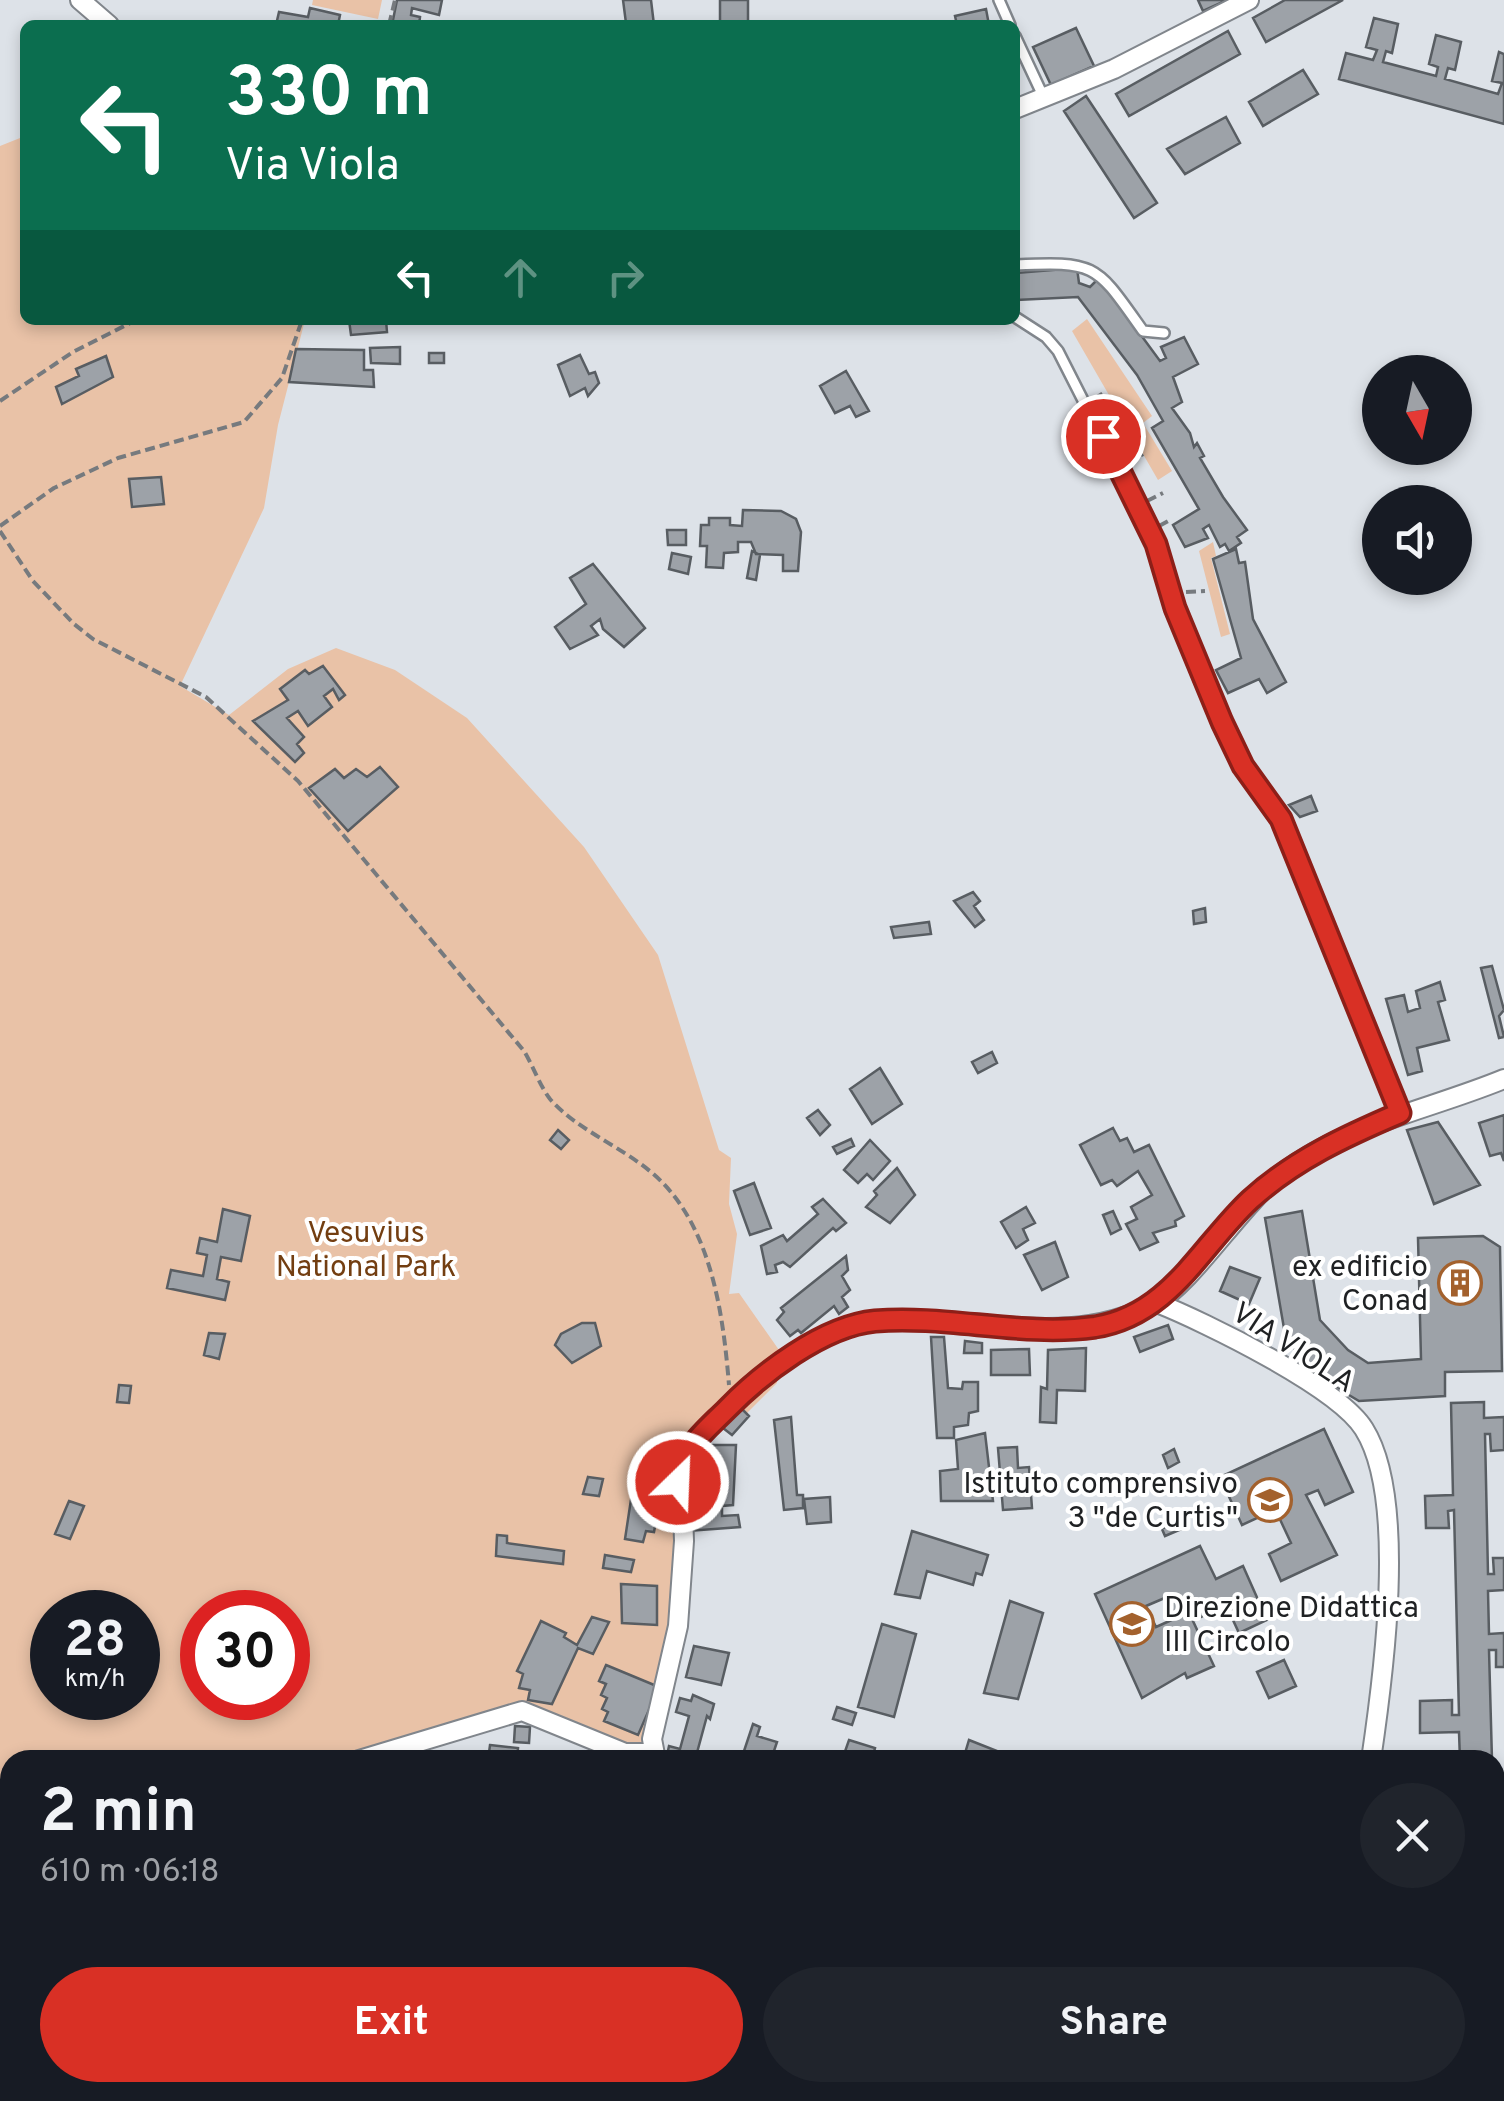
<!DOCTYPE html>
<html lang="en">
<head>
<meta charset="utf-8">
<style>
  body { margin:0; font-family:Overpass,sans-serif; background:#20242c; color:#f1f3f6; height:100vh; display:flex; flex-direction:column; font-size:38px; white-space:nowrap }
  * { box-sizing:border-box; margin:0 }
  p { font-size:32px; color:#9ea1a6 }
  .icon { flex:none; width:55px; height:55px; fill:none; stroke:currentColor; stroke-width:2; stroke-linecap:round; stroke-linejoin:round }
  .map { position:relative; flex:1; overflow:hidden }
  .sheet { position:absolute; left:0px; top:1750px; width:1505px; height:352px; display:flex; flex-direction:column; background:#171b24; border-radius:30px 30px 0 0; box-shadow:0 5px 15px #0003 }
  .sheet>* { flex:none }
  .hud { position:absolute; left:20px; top:20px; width:1000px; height:305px; border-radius:15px; box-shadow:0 5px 15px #0003; background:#0b6e4f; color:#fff; overflow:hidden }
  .needle { width:65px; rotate:171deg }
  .controls { position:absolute; left:1362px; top:355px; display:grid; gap:20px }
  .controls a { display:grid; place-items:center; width:110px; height:110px; border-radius:50%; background:#171b24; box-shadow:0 5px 15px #0003; font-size:50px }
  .speed { position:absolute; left:30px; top:1590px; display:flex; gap:20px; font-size:50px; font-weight:700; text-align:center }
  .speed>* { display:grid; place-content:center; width:130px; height:130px; border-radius:50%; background:#171b24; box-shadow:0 5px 15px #0003; line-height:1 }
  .speed small { font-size:25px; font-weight:400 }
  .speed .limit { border:15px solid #d22; background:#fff; color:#111 }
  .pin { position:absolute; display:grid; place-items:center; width:85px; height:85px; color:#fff; margin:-42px; border:5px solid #fff; border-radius:50%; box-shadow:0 2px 10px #0007 }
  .me { position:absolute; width:110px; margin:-55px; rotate:24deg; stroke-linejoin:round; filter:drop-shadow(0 0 8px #0008) }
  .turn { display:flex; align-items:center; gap:35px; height:210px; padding:0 40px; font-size:45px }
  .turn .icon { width:130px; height:130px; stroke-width:2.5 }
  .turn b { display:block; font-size:70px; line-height:85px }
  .lanes { display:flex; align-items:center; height:95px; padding:0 40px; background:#0003; justify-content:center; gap:50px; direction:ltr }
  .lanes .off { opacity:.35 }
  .round { display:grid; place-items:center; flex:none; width:105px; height:105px; border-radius:52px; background:#20242c }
  .headline { display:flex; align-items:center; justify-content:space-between; height:170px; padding:0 40px }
  h1 { font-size:60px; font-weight:700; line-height:75px }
  .primary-button { display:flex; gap:20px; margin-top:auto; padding:20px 40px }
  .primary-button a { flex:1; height:115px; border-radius:60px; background:#d93025; color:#fff; font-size:40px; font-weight:700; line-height:115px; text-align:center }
  .primary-button a+a { background:#20242c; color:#f1f3f6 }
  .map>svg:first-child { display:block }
</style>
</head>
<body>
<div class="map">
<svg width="1504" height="2101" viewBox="0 0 1504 2101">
  <rect width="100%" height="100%" fill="#dde2e8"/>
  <!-- green -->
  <path fill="#e9c2a7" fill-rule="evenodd" d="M313,0H382L378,19L312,5Z
    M25,136V320H305L278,425L264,508L180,686L229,715L288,669L336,648L395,670L467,718L584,847L658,955L719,1150L731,1158L729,1204L737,1234L729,1294L739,1293L779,1350L777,1383L747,1413L739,1408L694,1460L687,1477L658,1747L634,1759L575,1728L515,1721L379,1760H10V2092H277L279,2101H0V146ZM52,1612H138V1698H52ZM202,1612H288V1698H202Z
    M1087,319L1152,416L1143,423L1172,471L1158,480L1072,331Z
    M1213,542L1216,556L1211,558L1230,634L1221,637L1199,551Z"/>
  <!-- building -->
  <path fill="#9da2a8" stroke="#585d62" stroke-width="2.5" fill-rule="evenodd" d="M397,0H442L439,15L412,8L411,15L420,17L419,25H392Z
    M623,0H651L654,25L626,23Z
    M720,0H748V25H720Z
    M1198,0H1227L1203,11Z
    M1285,0H1343L1266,42L1253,18Z
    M310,8L340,15L338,25H276L279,12L308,17Z
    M986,9L989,25H957L955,16Z
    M1374,18L1398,24L1392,53L1386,51L1383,62L1436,76L1438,67L1429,64L1436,35L1461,42L1455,70L1448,68L1445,79L1498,94L1502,83L1492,81L1499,52L1504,54V124L1339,79L1346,53L1373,60L1377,50L1366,47Z
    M1076,28L1094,66L1051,85L1033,47Z
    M1228,31L1240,54L1129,116L1116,94Z
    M1303,70L1318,94L1263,126L1249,102Z
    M1086,96L1157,203L1134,218L1064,111Z
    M1226,117L1240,143L1185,174L1167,149Z
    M1077,268L1079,283L1090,287L1099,278L1160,361L1166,358L1161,347L1184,337L1198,364L1173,377L1182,402L1172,408L1190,433L1194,447L1197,443L1204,456L1200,458L1223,497L1247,530L1237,537L1241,543L1229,551L1225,544L1220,547L1209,525L1203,529L1208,538L1185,547L1173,525L1199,509L1152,428L1163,421L1137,375L1078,297L1015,300V273Z
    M349,320H386L387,332L351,335Z
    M400,347V364L371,363L370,348Z
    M296,349L364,350V370H373L374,387L289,382Z
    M429,353H444V363H429Z
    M580,355L589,374L595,372L599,383L588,396L585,388L570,396L558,365Z
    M106,356L113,377L62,404L56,387L79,376L76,369Z
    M846,371L869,411L856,417L850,406L835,413L820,386Z
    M161,477L164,504L132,507L129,479Z
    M743,510L781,511L796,519L801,532L798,571H783V555L756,554L751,542H738V552L724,553L723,568L706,567L707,546H700L701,525H709V518H730V525L742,526Z
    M667,530H686V545H668Z
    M1236,549L1239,563L1245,562L1253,619L1286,682L1267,693L1259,679L1228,693L1216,670L1241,658L1213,559Z
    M752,551L760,555L756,580L747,578Z
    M672,553L691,557L688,574L669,569Z
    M593,564L645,628L624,647L603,629L600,619L591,626L598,635L570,649L555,627L586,604L570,578Z
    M323,666L345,695L339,700L333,689L324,696L332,707L308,726L298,711L287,718L304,737L297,744L304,753L295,762L253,721L288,700L280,689L305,670L309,674Z
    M380,767L398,787L348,831L309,788L335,769L344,778L356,769L367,777Z
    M1311,796L1317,811L1300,817L1289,805Z
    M973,892L980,901L974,906L984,920L975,927L954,901Z
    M1205,908L1206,922L1194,924L1193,911Z
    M929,922L931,934L894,938L891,927Z
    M1492,966L1504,1010L1499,1016L1504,1037L1499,1038L1481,968Z
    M1440,982L1445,1000L1438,1002L1449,1040L1417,1048L1422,1071L1408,1075L1386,999L1404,995L1408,1012L1420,1008L1416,991Z
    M992,1052L997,1063L978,1073L972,1062Z
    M880,1068L902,1104L872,1124L850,1089Z
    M818,1110L830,1125L820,1135L807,1118Z
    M1504,1115V1161L1501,1153L1490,1156L1479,1123Z
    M1438,1122L1480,1185L1434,1204L1407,1130Z
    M1113,1128L1120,1141L1127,1138L1134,1152L1149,1145L1184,1216L1175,1221L1176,1226L1153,1233L1158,1242L1140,1250L1126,1224L1137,1219L1131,1207L1152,1195L1138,1171L1117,1186L1112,1180L1101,1185L1080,1145Z
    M558,1130L569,1140L561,1149L550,1140Z
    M851,1139L854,1146L837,1154L833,1147Z
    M870,1140L890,1161L873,1180L867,1174L858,1183L844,1170Z
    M897,1168L915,1195L890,1223L866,1207L877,1195L874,1191Z
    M754,1183L771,1228L750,1235L734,1191Z
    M823,1199L846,1223L836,1231L833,1228L790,1267L783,1262L775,1265L777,1272L767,1274L761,1246L783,1235L787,1241L818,1214L812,1207Z
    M1026,1207L1035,1223L1023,1229L1028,1240L1016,1248L1001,1222Z
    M223,1209L250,1216L241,1261L221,1257L217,1279L229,1282L225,1300L167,1288L171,1270L203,1276L207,1255L197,1253L200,1238L217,1242Z
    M1113,1211L1121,1229L1111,1234L1103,1215Z
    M1302,1211L1320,1320L1348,1350L1368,1363L1421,1359L1418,1238L1483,1236L1500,1247L1502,1371L1445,1372V1396L1359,1401L1322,1379L1286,1340L1265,1218Z
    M1055,1242L1068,1277L1042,1290L1024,1255Z
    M846,1256L848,1270L842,1276L850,1290L842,1297L848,1307L839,1314L834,1306L801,1333L798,1330L790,1336L777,1320L784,1312L781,1308Z
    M1230,1267L1260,1278L1249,1304L1220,1291Z
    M582,1323H595L601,1346L572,1363L555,1345L561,1334Z
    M1168,1325L1173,1339L1140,1352L1134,1337Z
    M209,1333L225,1334L219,1359L204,1355Z
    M931,1337H944L948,1388L962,1389L963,1382H978V1411L969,1413L968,1425L954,1427V1438H937Z
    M965,1341L982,1343V1353H964Z
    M1086,1348L1085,1391L1057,1390L1056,1423L1040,1422L1041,1387L1047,1389L1048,1350Z
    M1029,1349L1030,1375H991V1350Z
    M119,1385L131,1386L129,1403L117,1402Z
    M1484,1402V1418L1504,1417V1450L1491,1451L1490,1434H1485L1488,1574H1494L1493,1558H1504V1590L1488,1591L1489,1634L1504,1633V1667H1496V1650H1489L1492,1760H1460L1459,1732L1420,1733V1701L1452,1700V1715H1459L1454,1510L1448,1511L1449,1528H1426L1425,1496L1453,1495L1451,1403Z
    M740,1407L749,1416L732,1435L723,1428Z
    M791,1417L797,1495H803V1508L784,1510L774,1420Z
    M1324,1429L1353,1492L1325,1505L1318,1490L1306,1495L1337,1555L1281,1581L1269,1554L1291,1543L1277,1513L1285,1510L1283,1506L1242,1525L1220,1477Z
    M985,1433L993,1501H941L940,1471L958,1469L956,1440Z
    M706,1445H736L733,1505L722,1506V1516L738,1515L740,1527L688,1531L686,1490L707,1487V1461H694Z
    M1017,1447L1018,1468L1029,1467L1032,1508L1003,1510L998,1448Z
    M1174,1449L1179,1462L1168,1468L1163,1455Z
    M588,1477L603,1479L599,1496L583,1494Z
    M632,1493L661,1495L654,1532L646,1531L643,1542L625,1539Z
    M830,1497L831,1522L807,1524L804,1499Z
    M69,1501L84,1506L70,1539L55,1534Z
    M1182,1519L1186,1527L1165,1536L1162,1529Z
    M912,1531L988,1555L982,1575L976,1573L973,1585L927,1571L920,1598L895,1594Z
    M497,1535L507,1536V1543L564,1551L563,1564L496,1556Z
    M1200,1546L1216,1579L1243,1566L1267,1620L1239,1633L1226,1605L1193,1621L1214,1666L1187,1678L1185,1673L1142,1698L1095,1594ZM1167,1597L1176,1618L1156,1627L1146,1606Z
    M605,1555L634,1560L631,1572L603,1568Z
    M621,1584L657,1586V1625L622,1623Z
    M1010,1601L1043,1613L1018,1699L984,1693Z
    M592,1617L609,1622L593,1654L578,1648L552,1704L528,1700L530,1690L519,1688L523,1674L517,1671L541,1621L566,1633L564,1637L577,1645Z
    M882,1624L916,1634L894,1717L858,1707Z
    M694,1646L729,1653L721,1685L686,1677Z
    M1284,1660L1296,1686L1269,1698L1257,1672Z
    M606,1665L659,1687L638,1735L604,1721L608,1712L602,1709L607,1698L601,1695L606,1684L599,1681Z
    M693,1695L714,1704L710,1719L707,1716L695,1760H666L669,1746L680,1749L689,1716L676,1712L680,1698L691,1701Z
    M837,1707L856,1713L852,1725L833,1719Z
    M753,1724L760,1727L757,1736L777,1742L771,1760H741Z
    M515,1726L530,1727L529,1743L514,1742Z
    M849,1740L875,1748L872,1760H842Z
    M969,1740L1002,1753L1000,1760H963Z
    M490,1745L518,1748L517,1760H488Z
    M1498,1774H1504V1807H1495Z
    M303,2092H338L337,2101H302Z
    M393,2092H427L425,2101H391Z
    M479,2092H514L513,2101H478Z
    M566,2092H600L599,2101H564Z
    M804,2092H838V2101H803Z
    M932,2092H965V2101H932Z
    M1299,2092L1326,2094L1325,2101H1293Z
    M1431,2092H1475L1474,2096L1492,2101H1447L1430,2096Z"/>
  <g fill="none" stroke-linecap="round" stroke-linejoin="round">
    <!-- service casing -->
    <g stroke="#81868c" stroke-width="14">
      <path id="service" d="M999,0L1010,25
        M1015,36L1044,98
        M1015,265C1098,261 1096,265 1143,331L1164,333
        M1015,317L1046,337L1058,351L1156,544L1175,607L1243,766L1281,819L1400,1113"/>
    </g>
    <!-- minor casing -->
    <g stroke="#81868c" stroke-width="22">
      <path id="minor" d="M80,0L109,25
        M1015,109L1114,69L1249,0
        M1157,1303C1205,1322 1338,1387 1364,1429C1408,1499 1383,1679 1371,1760
        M359,1760L522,1711L625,1753H652
        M656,1760L652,1739L678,1626L684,1541L681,1456C734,1401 790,1338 870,1322C884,1319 901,1321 915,1321C997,1321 1078,1345 1154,1304C1193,1283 1239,1207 1281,1174C1347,1124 1429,1110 1504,1079
        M1495,1844L1504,1843"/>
    </g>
    <!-- path -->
    <path stroke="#767a7e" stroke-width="4" stroke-dasharray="10 5" stroke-linecap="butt" d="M389,25L395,0
      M310,321L311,320
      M1094,399L1105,392
      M0,401L73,352L136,320
      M1128,463L1143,454
      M1147,501L1163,493
      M0,526L54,488L118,458L244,422L282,378L302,320
      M1159,526L1172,519
      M0,531L33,581L74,624L93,639L206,697L298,781L524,1051C533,1066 540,1086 550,1099C576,1129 620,1146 651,1172C711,1222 723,1312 729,1385
      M1186,592L1205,591"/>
    <!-- service -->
    <use href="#service" stroke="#fff" stroke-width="9"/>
    <!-- minor -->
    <use href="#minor" stroke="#fff" stroke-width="18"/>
  </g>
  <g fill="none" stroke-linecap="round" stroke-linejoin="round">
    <!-- route casing -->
    <g stroke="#8d1f18" stroke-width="25">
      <path id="route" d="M678,1482C682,1448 703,1433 727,1409C761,1374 823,1326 875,1321C948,1315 1022,1337 1095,1327C1170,1315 1200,1247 1250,1200C1294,1160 1346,1136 1400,1113L1281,819L1243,766L1222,722L1175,608L1156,544L1103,436"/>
    </g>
    <!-- route -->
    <use href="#route" stroke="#d93025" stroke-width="18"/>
  </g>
  <!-- icons -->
  <defs>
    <g id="building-ring" transform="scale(2.25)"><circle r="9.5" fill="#fff" stroke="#a3612d" stroke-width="1.5"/><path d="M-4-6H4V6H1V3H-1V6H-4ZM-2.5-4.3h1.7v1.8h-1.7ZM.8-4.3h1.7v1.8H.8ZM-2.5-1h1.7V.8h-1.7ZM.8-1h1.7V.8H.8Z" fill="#a3612d"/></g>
    <g id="school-ring" transform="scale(2.25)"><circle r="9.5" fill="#fff" stroke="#a3612d" stroke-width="1.5"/><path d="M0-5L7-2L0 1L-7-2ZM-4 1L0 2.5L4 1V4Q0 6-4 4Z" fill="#a3612d"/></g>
  </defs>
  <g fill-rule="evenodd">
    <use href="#building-ring" x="1460" y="1283"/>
    <use href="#school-ring" x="1270" y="1500"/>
    <use href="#school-ring" x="1132" y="1624"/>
  </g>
  <g text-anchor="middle" stroke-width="8" stroke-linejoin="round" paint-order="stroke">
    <!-- park labels -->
    <g font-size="30" fill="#733e11" stroke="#fff">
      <text x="366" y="1242">Vesuvius<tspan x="366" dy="34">National Park</tspan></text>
    </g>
    <!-- poi labels -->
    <g font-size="30" fill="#1f2123" stroke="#fff" text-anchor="end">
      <text x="1428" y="1276">ex edificio<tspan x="1428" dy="34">Conad</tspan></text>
      <text x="1238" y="1493">Istituto comprensivo<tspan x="1238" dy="34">3 "de Curtis"</tspan></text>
      <text x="1164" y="1617" text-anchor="start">Direzione Didattica<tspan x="1164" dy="34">III Circolo</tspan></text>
    </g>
    <!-- street labels -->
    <g font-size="30" fill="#1f2123" stroke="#fff">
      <text transform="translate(1294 1347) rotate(33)" y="10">VIA VIOLA</text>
    </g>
  </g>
</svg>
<div class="controls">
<a><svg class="needle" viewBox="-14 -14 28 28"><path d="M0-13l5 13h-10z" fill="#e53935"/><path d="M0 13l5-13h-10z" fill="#9ea1a6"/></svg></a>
<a><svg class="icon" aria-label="sound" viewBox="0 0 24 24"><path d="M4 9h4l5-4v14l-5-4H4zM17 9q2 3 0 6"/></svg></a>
</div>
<div class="speed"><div>28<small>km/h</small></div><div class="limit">30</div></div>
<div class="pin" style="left:1103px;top:436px;background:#d93025"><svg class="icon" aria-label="arrive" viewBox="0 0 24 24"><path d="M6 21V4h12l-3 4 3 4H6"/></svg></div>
<svg class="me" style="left:678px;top:1482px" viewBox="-20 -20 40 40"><circle r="17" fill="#d93025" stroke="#fff" stroke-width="3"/><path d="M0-11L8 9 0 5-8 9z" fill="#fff"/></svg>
<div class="hud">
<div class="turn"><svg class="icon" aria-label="left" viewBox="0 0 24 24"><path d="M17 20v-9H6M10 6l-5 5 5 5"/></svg><div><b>330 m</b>Via Viola</div></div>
<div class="lanes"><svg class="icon" aria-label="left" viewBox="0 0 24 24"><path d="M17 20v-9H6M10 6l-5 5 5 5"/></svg><svg class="icon off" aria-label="ahead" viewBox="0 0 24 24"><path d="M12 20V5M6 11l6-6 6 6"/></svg><svg class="icon off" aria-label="right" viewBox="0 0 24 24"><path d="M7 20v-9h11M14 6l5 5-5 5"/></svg></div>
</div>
<section class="sheet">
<div class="headline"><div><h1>2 min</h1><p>610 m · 06:18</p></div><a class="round"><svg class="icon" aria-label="close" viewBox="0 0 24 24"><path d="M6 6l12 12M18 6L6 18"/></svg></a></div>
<div class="primary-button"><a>Exit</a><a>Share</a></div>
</section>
</div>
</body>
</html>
